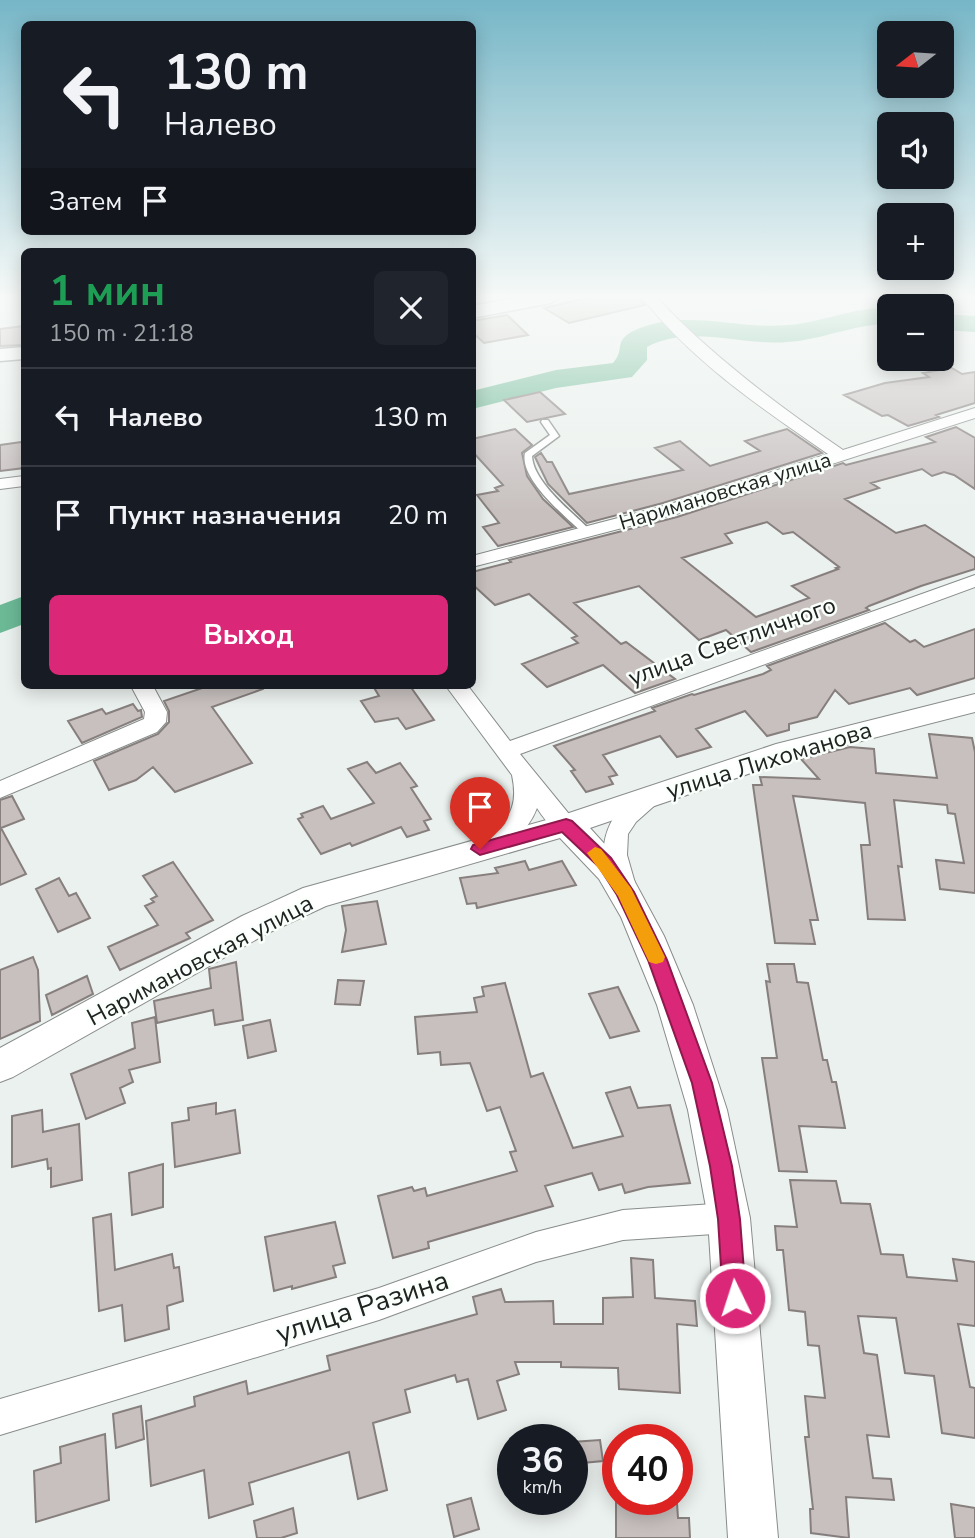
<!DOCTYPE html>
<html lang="ru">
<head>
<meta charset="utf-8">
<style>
  body { margin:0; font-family:"Nunito Sans",sans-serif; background:#20242c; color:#f1f3f6; height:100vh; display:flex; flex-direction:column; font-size:26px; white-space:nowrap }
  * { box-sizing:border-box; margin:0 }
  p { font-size:23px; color:#9ea1a6 }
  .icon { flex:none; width:38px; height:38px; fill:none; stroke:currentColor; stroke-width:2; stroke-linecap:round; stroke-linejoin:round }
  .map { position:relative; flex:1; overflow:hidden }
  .panel { position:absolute; left:21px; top:248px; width:455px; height:441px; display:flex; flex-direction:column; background:#171b24; border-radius:10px; box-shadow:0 4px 18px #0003 }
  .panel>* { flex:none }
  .guide { position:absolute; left:21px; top:21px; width:455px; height:214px; border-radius:10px; box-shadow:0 4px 18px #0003; background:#171b24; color:#f1f3f6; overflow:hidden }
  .needle { width:46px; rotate:253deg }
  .fabs { position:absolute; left:877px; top:21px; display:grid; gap:14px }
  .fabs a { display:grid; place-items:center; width:77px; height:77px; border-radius:10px; background:#171b24; box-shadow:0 4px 18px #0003; font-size:35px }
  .speed { position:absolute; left:497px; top:1424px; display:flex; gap:14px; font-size:35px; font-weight:700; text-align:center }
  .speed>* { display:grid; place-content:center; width:91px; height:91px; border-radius:50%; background:#171b24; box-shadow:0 4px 18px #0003; line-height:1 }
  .speed small { font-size:18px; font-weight:400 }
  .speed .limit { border:10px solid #d22; background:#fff; color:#111 }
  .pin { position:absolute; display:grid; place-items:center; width:60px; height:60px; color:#fff; margin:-72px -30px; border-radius:50% 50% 50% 0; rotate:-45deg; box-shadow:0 0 7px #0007 }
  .pin .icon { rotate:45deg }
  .me { position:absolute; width:77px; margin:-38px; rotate:356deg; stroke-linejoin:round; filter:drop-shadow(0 0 5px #0008) }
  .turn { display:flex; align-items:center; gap:24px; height:147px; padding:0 28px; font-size:32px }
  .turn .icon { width:91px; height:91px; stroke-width:2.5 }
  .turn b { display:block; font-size:49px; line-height:60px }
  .then { display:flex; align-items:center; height:66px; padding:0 28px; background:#0003; gap:14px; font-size:26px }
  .round { display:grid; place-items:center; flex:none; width:74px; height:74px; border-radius:10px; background:#20242c }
  .headline { display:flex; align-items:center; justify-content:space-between; height:119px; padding:0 28px }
  h1 { font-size:42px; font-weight:700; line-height:52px; color:#1e9e55 }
  .cta { display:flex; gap:14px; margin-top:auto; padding:14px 28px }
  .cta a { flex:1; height:80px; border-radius:10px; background:#db2777; color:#fff; font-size:28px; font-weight:700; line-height:80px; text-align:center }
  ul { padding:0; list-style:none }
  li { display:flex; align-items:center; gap:21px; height:98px; padding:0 28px; border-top:2px solid #363941 }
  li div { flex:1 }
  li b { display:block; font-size:26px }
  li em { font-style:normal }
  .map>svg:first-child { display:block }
</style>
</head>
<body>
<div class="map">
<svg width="975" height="1538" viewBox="0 0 975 1538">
  <rect width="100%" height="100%" fill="#ebf1ee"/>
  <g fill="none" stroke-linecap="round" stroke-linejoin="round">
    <!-- river -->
    <path fill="#6cb996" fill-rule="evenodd" d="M889,308V324C853,324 822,340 787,342C740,346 691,324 647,347V360L632,377L556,388L472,409V391L556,370L613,363C627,348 610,340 640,328C689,309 739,330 789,325C823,322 854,307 889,308Z
      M942,314L975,316V332L942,330Z
      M24,596V624L0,633V605Z"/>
  </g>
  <!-- building -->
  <path fill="#c7c0bf" stroke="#867f7e" stroke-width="2" fill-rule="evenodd" d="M591,297H639L645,305L569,323L544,308Z
    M507,315L528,335L484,343L472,332V321Z
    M24,326V345L0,346V329Z
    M952,368L962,374L975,372V403L936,415L939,417L908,426L888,415L882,416L844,395L885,383L929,377L923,373Z
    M540,392L565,414L527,422L504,400Z
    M956,427L975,438V489L954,475L944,472L932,476L922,469L871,483L879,488L845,499L896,533L925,525L975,558V569L921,586L869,606L866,608L869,610L751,652L726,630L699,640L639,586L574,603L621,644L626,642L675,679L635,693L603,665L547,687L522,664L578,643L572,638L577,636L529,594L495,605L472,584V572L511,562L509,560L677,517L843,463L846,465L935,442L926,437ZM767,522L783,534L793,532L839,567L836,568L838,569L792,586L809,598L756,617L682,558L732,543L725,534Z
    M515,429L532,445L522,453L527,476L543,499L573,527L498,546L483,527L499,523L477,495L498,491L495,488L503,485L472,451V439Z
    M787,429L822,453L663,503L587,523L548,484L535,457L541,453L547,462H552L569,494L683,470L655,448L680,441L710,466L760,451L745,441Z
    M21,442L24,444V468L0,471V445Z
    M885,623L910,642L915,640L924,647L975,629V678L917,695L910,688L849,704L835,690L817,717L789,724V730L767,736L745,711L696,729L711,747L677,757L660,736L603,755L617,775L609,777L613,784L586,792L571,771L575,770L554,746L655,711L652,708L692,694L694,695L763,674L771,670L767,666Z
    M208,686H262L263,689L212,707L252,763L175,792L153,767L136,780L109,790L94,761L158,734L169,722V711L164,701Z
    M373,686H410L434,720L406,729L398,718L375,722L361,701L379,696Z
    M133,704L138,711L141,710L142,717L82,743L68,721L102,709L106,714Z
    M929,734L972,738L975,752V893L940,889L936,860L964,863L955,814L948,813L947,805L894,800L902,867L898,866L905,920L868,919L861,845H870L865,803L793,796L818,920H810L815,944L775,943L753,785H762L760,777L819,779L801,759L850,747L874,749L876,773L937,778Z
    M367,762L376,773L400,763L417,786L411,788L431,819L424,821L429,830L407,837L401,827L352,846L350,843L321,854L298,819L303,817L301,814L323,806L331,819L374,803L348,769Z
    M12,796L24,819L1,828L26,874L0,885V800Z
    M525,861L529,870L562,861L576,885L477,908L476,903L467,904L460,878L498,873L495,868Z
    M173,862L213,920L186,933L190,938L120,970L108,947L158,925L145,906L154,902L151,899L157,896L143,876Z
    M59,878L69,896L76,893L90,918L58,932L36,889Z
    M377,901L386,944L342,952L346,930L342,906Z
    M33,957L38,970L40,1021L0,1039V970Z
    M236,962L243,1020L215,1025L213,1010L157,1023L154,1001L211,988L209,969Z
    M767,964H794L797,982L808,983L823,1060H827L832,1082H836L845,1128L799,1126L807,1172L779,1171L762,1058H777L766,981L770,982Z
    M87,976L93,994L52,1015L46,995Z
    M338,980L364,981L360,1005L335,1004Z
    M505,983L531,1077L543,1073L573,1148L623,1136L606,1093L630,1087L638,1108L670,1105L690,1183L648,1187L625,1193L622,1184L599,1190L592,1173L545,1186L553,1206L428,1242L429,1248L393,1258L378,1196L412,1187L414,1191L425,1188L427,1196L517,1171L510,1152L516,1151L500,1107L487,1111L470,1063L441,1065L440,1052L418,1054L415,1017L477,1012L474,998L484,996L482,987Z
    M618,987L639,1031L610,1038L589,994Z
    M155,1017L160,1062L129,1070L133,1082L120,1088L125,1103L86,1119L71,1074L135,1048L132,1023Z
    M270,1020L276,1051L248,1058L243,1026Z
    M216,1103V1114L235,1110L240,1153L175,1167L172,1123L189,1120L188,1108Z
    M42,1110L43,1132L79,1124L82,1180L51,1187V1168L48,1169L47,1159L12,1167V1116Z
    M163,1164V1207L132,1215L129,1173Z
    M790,1180L836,1181L841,1203L870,1204L881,1254L903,1255L907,1277L957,1281L953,1259L975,1262V1326L958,1324L970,1387L975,1388V1438L942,1433L934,1376L905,1373L896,1318L858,1316L864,1353L877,1355L889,1437L867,1435L873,1478L891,1479L894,1500L846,1497L849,1538L811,1533L810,1509H813L805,1437H809L805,1396L825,1398L819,1346L808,1345L805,1312L789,1310L783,1250H777L775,1226L797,1227Z
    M111,1214L115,1270L172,1254L174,1268L179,1267L183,1301L167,1306L169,1329L125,1341L122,1305L99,1311L93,1218Z
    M335,1222L345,1263L333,1266L336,1277L292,1289V1286L274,1291L265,1237Z
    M631,1258L653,1260L655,1298L695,1301L697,1326L677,1324L680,1393L619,1389L618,1368L561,1367V1362H515L519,1374L497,1381L506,1410L478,1419L468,1379L457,1382L455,1375L405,1390L410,1412L373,1423L387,1490L358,1499L349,1452L249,1483L253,1504L209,1518L204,1470L151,1486L146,1421L195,1406L194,1397L246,1381L248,1394L330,1370L327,1356L477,1314L473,1297L501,1289L505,1302L553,1301L554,1324H603V1298L633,1297Z
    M141,1406L144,1439L116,1448L113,1414Z
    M105,1434L109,1500L36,1522L34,1471L61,1463L60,1447Z
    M600,1440L603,1461L572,1464V1442Z
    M471,1498L479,1529L454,1537L447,1505Z
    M616,1498L677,1503L678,1518H689L690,1538H616Z
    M951,1504L975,1508V1538H955Z
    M293,1508L297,1533L281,1538H257L254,1521Z"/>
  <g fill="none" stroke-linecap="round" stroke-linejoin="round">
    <!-- service casing -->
    <g stroke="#888d8a" stroke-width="3">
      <path id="service" d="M542,420H548L559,436L532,456C533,482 572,512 590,530V534H584C566,517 519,479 525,453L550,435L541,422Z"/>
    </g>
    <!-- minor casing -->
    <g stroke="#888d8a" stroke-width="2">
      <path id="minor" d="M642,297H656C712,356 776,404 843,450L975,408V418L676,514L472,567V556L664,506L828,454C763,409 691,361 642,297Z
        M24,476V486L0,489V479Z
        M975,575V587L520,754L578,825L574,831C557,836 546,822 537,808C528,831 510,847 487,854L478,851L475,845C479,837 485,835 493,831C514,816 517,799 512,775L446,686H468L510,741Z
        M131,686H153L167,712L166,722L157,732L0,798V781L144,719L145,712Z
        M651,790L659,792L663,798L636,822L628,834L627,855L635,883L631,890L622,892L613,890C592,851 607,803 651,790Z
        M729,1203L740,1208L745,1218L740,1228L729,1233L623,1240L536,1262L379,1320L0,1435V1399L379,1288L536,1232L623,1210Z"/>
    </g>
    <!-- tertiary casing -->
    <g stroke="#888d8a" stroke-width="2">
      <path id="tertiary" d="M975,694V712L795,758L590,828L629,871L664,936L693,1005L727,1110L750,1218L778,1538H728L708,1218L688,1110L657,1005L621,917L599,879L560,838L326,906L266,934L13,1077L0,1082V1048L242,916L303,888L557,817L776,744Z"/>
    </g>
    <!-- secondary casing -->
    <g stroke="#888d8a" stroke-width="3">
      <path id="secondary" d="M521,297H561L551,303L472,318V306Z
        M24,347V359L0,361V349Z"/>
    </g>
    <!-- service -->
    <use href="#service" fill="#fff" fill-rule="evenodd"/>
    <!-- minor -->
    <use href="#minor" fill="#fff" fill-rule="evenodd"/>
    <!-- tertiary -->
    <use href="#tertiary" fill="#fff" fill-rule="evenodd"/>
    <!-- secondary -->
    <use href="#secondary" fill="#fff" fill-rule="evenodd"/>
  </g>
  <!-- sky -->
  <linearGradient id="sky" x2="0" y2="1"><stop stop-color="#76b6c7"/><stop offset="0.58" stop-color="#f6f9f7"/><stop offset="1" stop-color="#f6f9f7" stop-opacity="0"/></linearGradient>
  <rect width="975" height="512" fill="url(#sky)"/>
  <!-- route -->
  <path fill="#db2777" stroke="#8e194d" stroke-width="2" d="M566,819L572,821L611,858L634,892L667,960L712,1083L732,1166L740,1219L746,1298L743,1306L735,1310L727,1306L723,1298L718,1219L710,1166L692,1083L648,960L617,895L599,867L562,832L480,855L471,849L473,845Z"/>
  <!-- slow -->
  <path fill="#f59e0b" d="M595,847L601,849L631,888L665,957L663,962L656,964L649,962L618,896L587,853Z"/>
  <g text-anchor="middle" stroke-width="5" stroke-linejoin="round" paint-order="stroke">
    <!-- far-street labels -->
    <g font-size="21" fill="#202321" stroke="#f9fffb">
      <text transform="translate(725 491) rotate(-17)" y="7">Наримановская улица</text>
    </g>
    <!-- street labels -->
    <g font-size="24" fill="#202321" stroke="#f9fffb">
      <text transform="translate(732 641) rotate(-20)" y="8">улица Светличного</text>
      <text transform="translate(769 760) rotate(-17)" y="8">улица Лихоманова</text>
      <text transform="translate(200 960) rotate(-28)" y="8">Наримановская улица</text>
    </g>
    <!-- near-street labels -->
    <g font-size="28" fill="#202321" stroke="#f9fffb">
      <text transform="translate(362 1306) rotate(-18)" y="10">улица Разина</text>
    </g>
  </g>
</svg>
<div class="fabs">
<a><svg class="needle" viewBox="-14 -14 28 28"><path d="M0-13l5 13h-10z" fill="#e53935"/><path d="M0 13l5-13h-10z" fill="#9ea1a6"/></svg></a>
<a><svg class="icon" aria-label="sound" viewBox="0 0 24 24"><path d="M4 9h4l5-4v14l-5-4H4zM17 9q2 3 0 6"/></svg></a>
<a>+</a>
<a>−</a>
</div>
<div class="speed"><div>36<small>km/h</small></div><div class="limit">40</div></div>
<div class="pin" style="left:480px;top:849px;background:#d93025"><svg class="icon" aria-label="arrive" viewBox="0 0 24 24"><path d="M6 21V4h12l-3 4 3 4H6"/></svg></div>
<svg class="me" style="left:735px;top:1298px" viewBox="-20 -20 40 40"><circle r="17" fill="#db2777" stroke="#fff" stroke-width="3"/><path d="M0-11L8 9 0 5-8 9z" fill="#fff"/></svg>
<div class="guide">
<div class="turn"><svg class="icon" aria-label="left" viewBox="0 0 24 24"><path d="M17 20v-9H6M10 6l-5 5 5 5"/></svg><div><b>130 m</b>Налево</div></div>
<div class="then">Затем<svg class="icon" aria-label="arrive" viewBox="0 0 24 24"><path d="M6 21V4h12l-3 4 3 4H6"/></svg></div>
</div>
<section class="panel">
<div class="headline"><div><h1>1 мин</h1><p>150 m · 21:18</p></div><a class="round"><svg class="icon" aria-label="close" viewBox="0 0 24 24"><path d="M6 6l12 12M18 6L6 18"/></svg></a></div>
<ul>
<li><svg class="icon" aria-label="left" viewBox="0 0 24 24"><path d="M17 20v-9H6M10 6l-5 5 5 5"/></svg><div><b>Налево</b></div><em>130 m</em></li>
<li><svg class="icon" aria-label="arrive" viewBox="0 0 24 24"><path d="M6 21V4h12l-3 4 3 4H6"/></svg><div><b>Пункт назначения</b></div><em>20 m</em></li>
</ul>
<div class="cta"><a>Выход</a></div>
</section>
</div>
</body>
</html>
